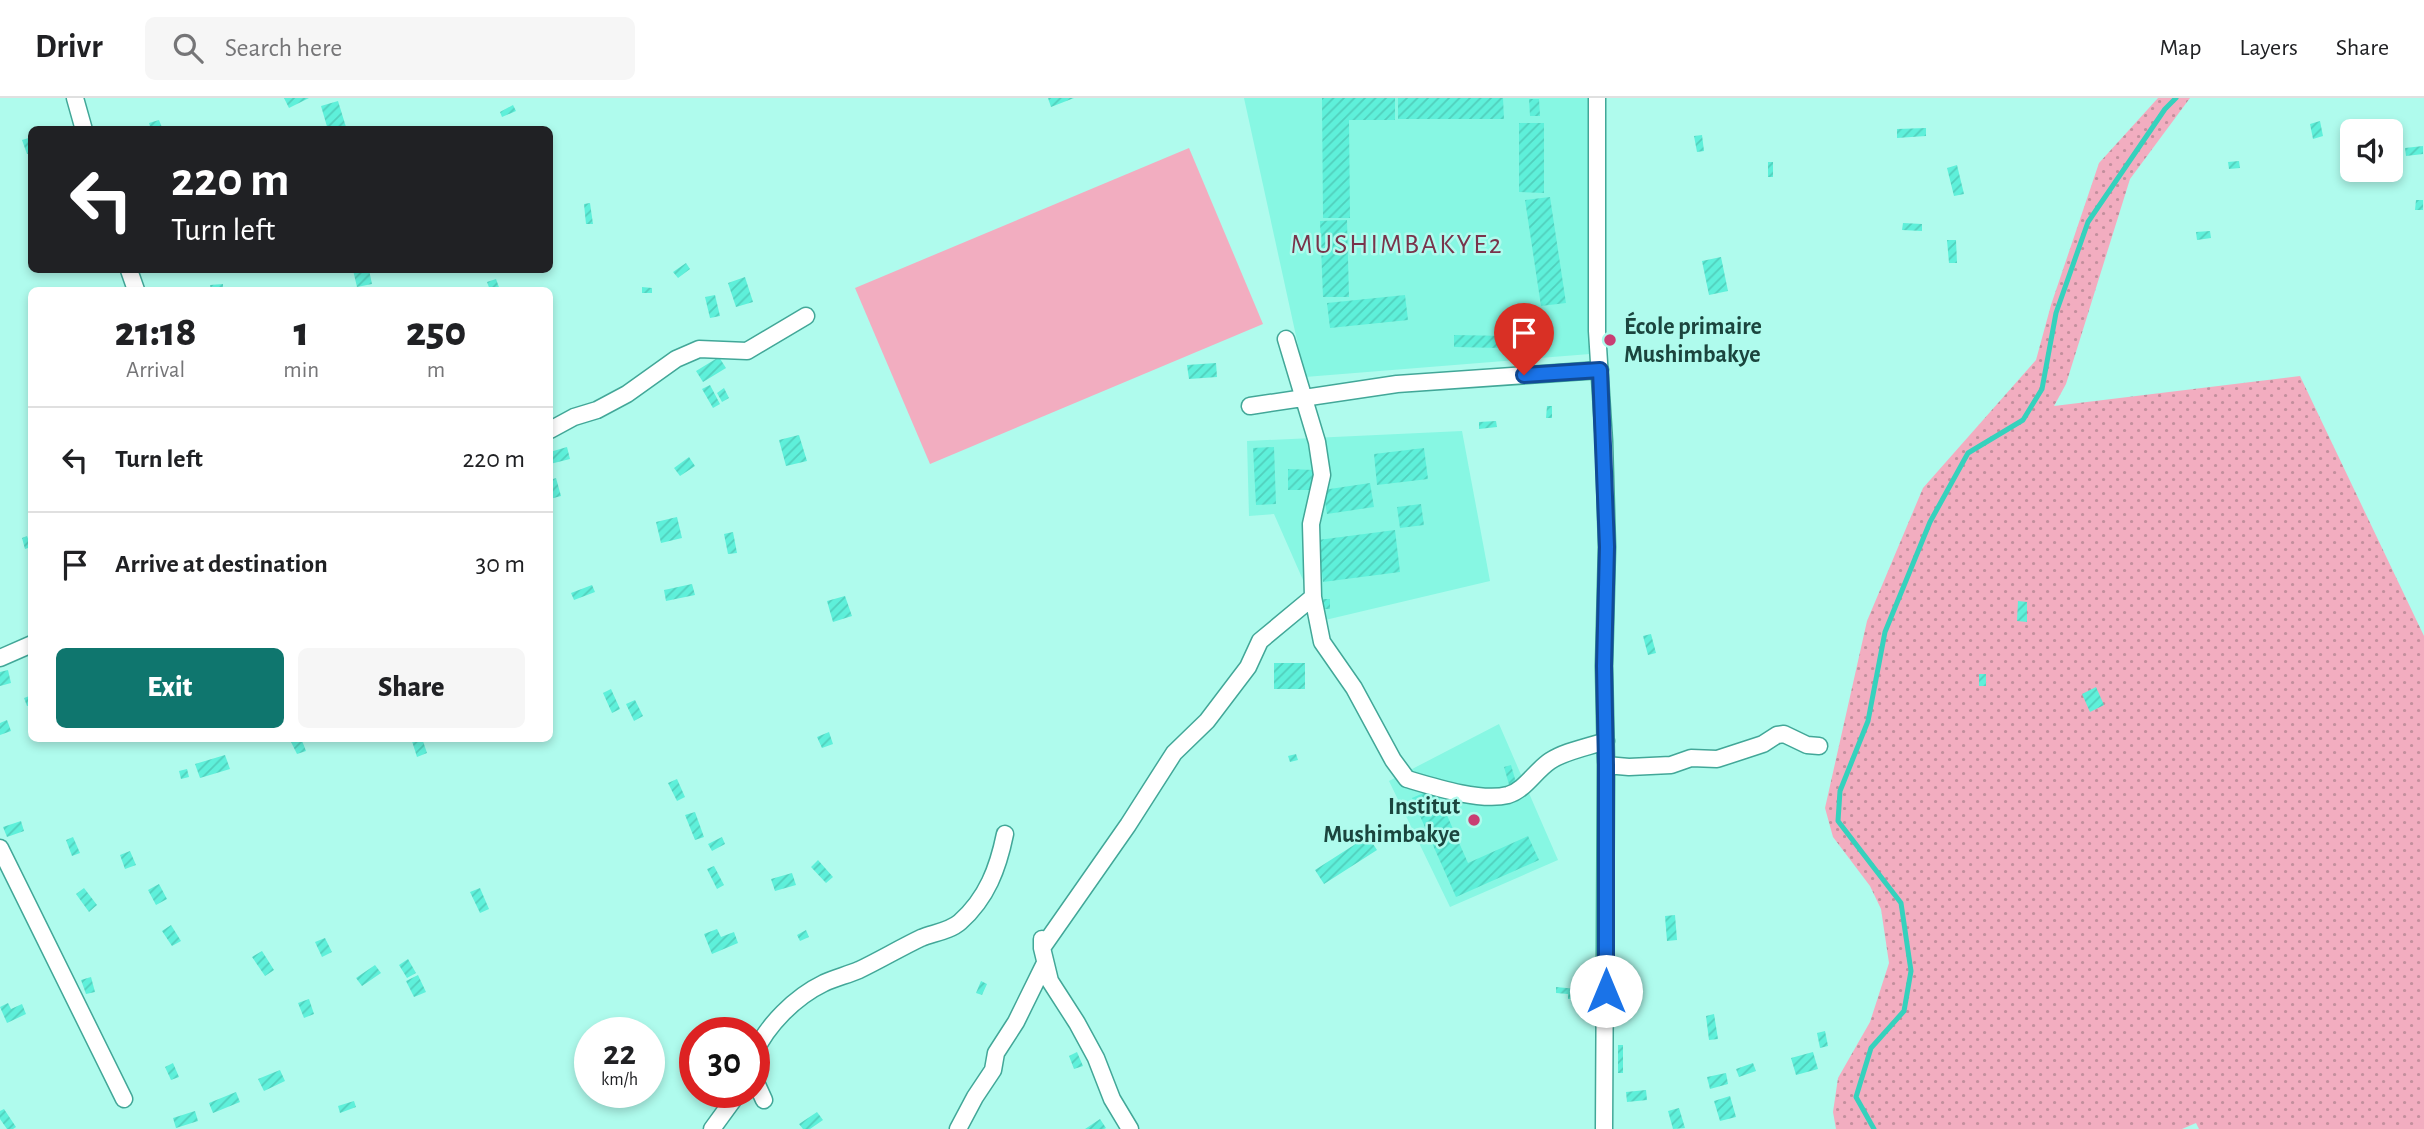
<!DOCTYPE html>
<html lang="en">
<head>
<meta charset="utf-8">
<style>
  body { margin:0; font-family:"Alegreya Sans",sans-serif; background:#f6f6f6; color:#202124; height:100vh; display:flex; flex-direction:column; font-size:26px; white-space:nowrap }
  * { box-sizing:border-box; margin:0 }
  p { font-size:23px; color:#757577 }
  .icon { flex:none; width:38px; height:38px; fill:none; stroke:currentColor; stroke-width:2; stroke-linecap:round; stroke-linejoin:round }
  .map { position:relative; flex:1; overflow:hidden }
  .sheet { position:absolute; left:28px; top:189px; width:525px; height:455px; display:flex; flex-direction:column; background:#fff; border-radius:10px; box-shadow:0 4px 10px #0003 }
  .sheet>* { flex:none }
  .top-card { position:absolute; left:28px; top:28px; width:525px; height:147px; border-radius:10px; box-shadow:0 4px 10px #0003; background:#202124; color:#fff; overflow:hidden }
  .tools { position:absolute; left:2340px; top:21px; display:grid; gap:14px }
  .tools a { display:grid; place-items:center; width:63px; height:63px; border-radius:10px; background:#fff; box-shadow:0 4px 10px #0003; font-size:35px }
  .speed { position:absolute; left:574px; top:919px; display:flex; gap:14px; font-size:35px; font-weight:700; text-align:center }
  .speed>* { display:grid; place-content:center; width:91px; height:91px; border-radius:50%; background:#fff; box-shadow:0 4px 10px #0003; line-height:1 }
  .speed small { font-size:18px; font-weight:400 }
  .speed .limit { border:10px solid #d22; background:#fff; color:#111 }
  .pin { position:absolute; display:grid; place-items:center; width:60px; height:60px; color:#fff; margin:-72px -30px; border-radius:50% 50% 50% 0; rotate:-45deg; box-shadow:0 0 7px #0007 }
  .pin .icon { rotate:45deg }
  .me { position:absolute; width:77px; margin:-38px; rotate:0deg; stroke-linejoin:round; filter:drop-shadow(0 0 5px #0008) }
  .turn { display:flex; align-items:center; gap:24px; height:147px; padding:0 28px; font-size:32px }
  .turn .icon { width:91px; height:91px; stroke-width:2.5 }
  .turn b { display:block; font-size:49px; line-height:60px }
  .eta { display:flex; justify-content:space-evenly; align-items:center; height:119px; text-align:center }
  .eta b { font-size:42px; font-weight:800; line-height:49px }
  .button { display:flex; gap:14px; margin-top:auto; padding:14px 28px }
  .button a { flex:1; height:80px; border-radius:10px; background:#0f766e; color:#fff; font-size:28px; font-weight:800; line-height:80px; text-align:center }
  .button a+a { background:#f6f6f6; color:#202124 }
  ul { padding:0; list-style:none }
  li { display:flex; align-items:center; gap:21px; height:105px; padding:0 28px; border-top:2px solid #e0e0e0 }
  li div { flex:1 }
  li b { display:block; font-size:26px }
  li em { font-style:normal }
  header { display:flex; align-items:center; gap:42px; box-sizing:border-box; height:98px; padding:0 35px; background:#fff; border-bottom:2px solid #e0e0e0 }
  header strong { font-size:33px }
  nav { display:flex; gap:38px; margin-inline-start:auto; font-size:24px }
  .search { width:490px; height:63px; background:#f6f6f6; display:flex; align-items:center; gap:18px; box-sizing:border-box; padding:0 24px; border-radius:10px; color:#757577; font-size:26px }
  .map>svg:first-child { display:block }
</style>
</head>
<body>
<header>
<strong>Drivr</strong>
<div class="search"><svg class="icon" aria-label="search" viewBox="0 0 24 24"><circle cx="10" cy="10" r="6"/><path d="M15 15l6 6"/></svg>Search here</div>
<nav><a>Map</a><a>Layers</a><a>Share</a></nav>
</header>
<div class="map">
<svg width="2424" height="1031" viewBox="0 0 2424 1031">
  <defs>
    <pattern id="grass-dots" width="8" height="8" patternUnits="userSpaceOnUse" patternTransform="scale(1.75)"><rect width="8" height="8" fill="#f2adc0"/><path d="M2 2h.1M6 6h.1" fill="none" stroke="#c38f9d" stroke-width="1.8" stroke-linecap="round"/></pattern>
    <pattern id="building-hatch" width="6" height="6" patternUnits="userSpaceOnUse" patternTransform="scale(1.75)"><rect width="6" height="6" fill="#5ef0da"/><path d="M-1 1l2-2M0 6l6-6M5 7l2-2" fill="none" stroke="#51cfbc"/></pattern>
  </defs>
  <rect width="100%" height="100%" fill="#affbed"/>
  <!-- built -->
  <path fill="#87f7e3" d="M1244,0H1594L1590,256L1305,279Z
    M1462,333L1490,483L1321,523L1274,416L1249,418L1247,343Z
    M1499,626L1558,762L1450,809L1389,683Z"/>
  <!-- grass -->
  <path fill="url(#grass-dots)" d="M2158,0H2190L2130,81L2066,286L2054,308L2300,278L2424,538V1031H2199L2196,1025L2182,1031H1836L1833,1014L1838,980L1870,924L1889,865L1881,811L1870,788L1833,739L1825,710L1867,523L1923,390L2036,262L2051,207L2099,65Z"/>
  <!-- garden -->
  <path fill="#f2adc0" d="M1189,50L1263,226L930,366L855,190Z"/>
  <g fill="none" stroke-linecap="round" stroke-linejoin="round">
    <!-- stream -->
    <path stroke="#35d2bd" stroke-width="5" d="M1874,1031L1856,999L1871,950L1904,913L1911,873L1901,805L1838,723L1840,693L1868,623L1885,534L1930,424L1968,355L2023,322L2042,291L2056,215L2088,124L2165,11L2176,0"/>
  </g>
  <!-- building -->
  <path fill="url(#building-hatch)" d="M284,0H309L289,10Z
    M1048,0H1074L1051,9Z
    M1322,0H1395V22H1349L1350,120H1323Z
    M1398,0H1503L1504,21H1398Z
    M1529,1H1539L1540,18H1530Z
    M338,3L346,29L328,32L321,8Z
    M513,7L516,13L502,19L500,14Z
    M159,22L163,32H151L149,25Z
    M2320,23L2323,38L2313,41L2310,26Z
    M1519,25H1544V95L1519,94Z
    M1926,30V38L1897,40V31Z
    M1702,37L1704,53L1697,54L1694,38Z
    M32,39V55L27,56L22,42Z
    M2423,48V56L2406,58L2405,50Z
    M2239,63L2240,70L2229,71L2228,64Z
    M1768,64H1773V79H1768Z
    M1957,67L1964,96L1954,98L1947,70Z
    M1550,99L1566,205L1541,208L1525,102Z
    M2416,102H2423V112H2415Z
    M590,105L593,126H586L584,106Z
    M1347,122L1349,199H1323L1320,123Z
    M1903,125L1922,126V133L1902,132Z
    M2210,133L2211,140L2197,142L2196,134Z
    M1947,142H1956L1957,165H1949Z
    M1721,159L1728,193L1709,197L1702,163Z
    M686,165L690,171L678,180L673,174Z
    M353,172H369L372,186L357,189Z
    M745,179L753,204L736,209L728,185Z
    M496,181L500,192H490L487,184Z
    M223,186V192H211L210,187Z
    M642,189L652,190V195H642Z
    M715,197L720,218L710,220L705,199Z
    M1405,197L1408,222L1330,230L1327,205Z
    M1508,227L1548,228V251L1454,249V237L1508,238Z
    M719,259L726,270L703,284L696,273Z
    M1216,265L1217,279L1189,281L1187,267Z
    M710,287L720,306L713,310L702,291Z
    M724,290L729,300L722,304L717,295Z
    M1547,308H1552V320H1546Z
    M1496,323L1497,329L1479,331V324Z
    M799,337L807,363L786,368L779,342Z
    M567,349L570,361L550,366V354Z
    M1274,349L1276,406L1256,407L1253,350Z
    M1424,350L1428,381L1377,387L1374,356Z
    M689,359L695,368L680,378L674,370Z
    M1288,371L1314,372V392H1288Z
    M556,380L561,398L550,401V382Z
    M1370,385L1374,409L1327,416L1323,392Z
    M1421,406L1424,427L1400,430L1397,409Z
    M677,419L682,440L661,445L656,424Z
    M1395,432L1400,474L1323,484L1318,442Z
    M733,434L737,455L728,456L724,436Z
    M27,438L31,449L25,451L22,440Z
    M692,486L695,497L666,503L664,492Z
    M592,487L595,494L574,502L571,495Z
    M845,498L852,518L833,524L827,503Z
    M1318,501H1330V511H1318Z
    M2018,503L2027,504V524L2017,523Z
    M1651,536L1656,555L1648,557L1643,538Z
    M1274,565H1305V591H1274Z
    M8,572L11,585L0,588V574Z
    M1979,576H1986V588H1979Z
    M2096,589L2104,607L2090,614L2082,596Z
    M611,591L620,611L612,615L603,595Z
    M32,597V607L27,608L24,600Z
    M635,602L643,618L634,623L626,606Z
    M7,622L11,633L0,637V625Z
    M829,634L833,646L822,650L817,639Z
    M289,640H301L306,653L297,656Z
    M411,640H422L427,655L417,659Z
    M1296,656L1298,662L1290,664L1288,658Z
    M225,657L230,671L200,680L195,666Z
    M1511,667L1517,688L1510,690L1504,669Z
    M187,671L189,679L181,681L179,673Z
    M677,681L685,699L677,703L668,685Z
    M1435,690L1468,765L1528,738L1539,762L1456,799L1412,700Z
    M695,714L704,739L695,742L685,717Z
    M21,723L24,733L7,739L3,729Z
    M1368,738L1377,752L1324,786L1315,772Z
    M73,739L80,755L72,758L66,742Z
    M722,739L725,746L712,753L708,746Z
    M130,753L136,767L125,771L120,757Z
    M818,762L833,779L826,785L811,769Z
    M714,768L724,787L717,791L707,771Z
    M792,775L796,787L775,793L771,781Z
    M159,786L167,801L156,807L148,792Z
    M84,790L97,807L89,814L76,796Z
    M480,790L489,811L480,815L470,794Z
    M1675,817L1677,842L1667,843L1665,818Z
    M171,827L181,843L172,848L162,833Z
    M717,831L721,839L734,834L738,845L712,856L704,836Z
    M806,832L809,839L800,843L797,837Z
    M325,840L332,854L322,859L315,844Z
    M262,853L274,872L265,878L252,859Z
    M408,861L416,875L407,880L399,867Z
    M375,867L381,875L362,888L356,880Z
    M418,877L426,894L414,899L406,883Z
    M91,879L95,894L86,896L81,882Z
    M981,883L987,886L982,897L976,895Z
    M1556,889L1577,891L1576,897H1574V901H1568V896L1556,895Z
    M309,901L314,916L304,920L298,905Z
    M8,905L11,911L22,906L26,916L7,925L0,909Z
    M1714,916L1718,941L1709,942L1706,918Z
    M1825,933L1828,948L1820,950L1817,935Z
    M1618,947H1623V975H1618Z
    M1077,954L1083,968L1074,971L1069,958Z
    M1813,954L1818,971L1796,977L1791,960Z
    M173,965L179,979L171,982L165,969Z
    M1753,965L1756,973L1739,979L1736,971Z
    M280,972L285,983L264,993L258,981Z
    M1726,975L1728,986L1710,991L1707,979Z
    M1646,992L1647,1002L1627,1004L1626,994Z
    M236,994L240,1004L213,1015L209,1005Z
    M1730,998L1736,1019L1720,1023L1714,1003Z
    M354,1003L356,1009L340,1015L338,1008Z
    M1679,1010L1685,1030L1673,1031L1668,1013Z
    M4,1011L16,1029L13,1031H7L0,1021V1013Z
    M195,1013L198,1023L176,1030L173,1020Z
    M817,1014L823,1022L810,1031H803L799,1026Z
    M1100,1021L1106,1030L1104,1031H1085Z"/>
  <g fill="none" stroke-linecap="round" stroke-linejoin="round">
    <!-- minor casing -->
    <g stroke="#42a798" stroke-width="19">
      <path id="minor" d="M75,0L84,32
        M1597,0V233L1604,343L1607,449L1604,568L1606,667L1604,1031
        M129,172L136,192
        M1286,241L1317,344L1322,377L1311,426L1313,499L1322,544L1354,590L1393,662L1407,681C1434,689 1481,704 1508,697C1525,692 1535,673 1550,663C1565,653 1588,649 1606,643
        M1250,308L1397,286L1600,272
        M550,332L574,319L597,312L627,296L676,261L699,251L747,253L806,218
        M0,560L32,546
        M1606,667L1629,669L1671,667L1691,660L1717,661L1763,646L1777,637L1784,636L1807,647L1819,648
        M0,750L124,1001
        M1042,841V850L1050,883L1077,925L1096,960L1112,1001L1130,1031
        M1042,850L1128,727L1174,655L1207,623L1248,569L1260,543L1313,499
        M754,956C767,927 795,899 824,885C835,880 847,877 859,872C880,862 900,850 921,840C933,835 950,833 960,824C987,800 998,770 1005,736
        M754,980L764,1002
        M712,1031L739,994
        M958,1031L975,999L993,972L996,955L1016,924L1045,865"/>
    </g>
    <!-- minor -->
    <use href="#minor" stroke="#fff" stroke-width="16"/>
  </g>
  <g fill="none" stroke-linecap="round" stroke-linejoin="round">
    <!-- route casing -->
    <g stroke="#114b97" stroke-width="18">
      <path id="route" d="M1524,277L1600,272L1607,449L1604,568L1606,667V893"/>
    </g>
    <!-- route -->
    <use href="#route" stroke="#1a73e8" stroke-width="12"/>
  </g>
  <!-- markers -->
  <g fill="#c93e73" stroke="#affbed" stroke-width="2.5">
    <circle cx="1610" cy="242" r="7"/>
    <circle cx="1474" cy="722" r="7"/>
  </g>
  <g text-anchor="middle" stroke-width="5" stroke-linejoin="round" paint-order="stroke">
    <!-- poi labels -->
    <g font-size="24" font-weight="bold" fill="#1b453e" stroke="#affbed" text-anchor="start">
      <text x="1624" y="236">École primaire<tspan x="1624" dy="28">Mushimbakye</tspan></text>
      <text x="1460" y="716" text-anchor="end">Institut<tspan x="1460" dy="28">Mushimbakye</tspan></text>
    </g>
    <!-- quarter labels -->
    <g font-size="28" letter-spacing="2" fill="#79344b" stroke="#affbed">
      <text x="1397" y="155">MUSHIMBAKYE2</text>
    </g>
  </g>
</svg>
<div class="tools">
<a><svg class="icon" aria-label="sound" viewBox="0 0 24 24"><path d="M4 9h4l5-4v14l-5-4H4zM17 9q2 3 0 6"/></svg></a>
</div>
<div class="speed"><div>22<small>km/h</small></div><div class="limit">30</div></div>
<div class="pin" style="left:1524px;top:277px;background:#d93025"><svg class="icon" aria-label="arrive" viewBox="0 0 24 24"><path d="M6 21V4h12l-3 4 3 4H6"/></svg></div>
<svg class="me" style="left:1606px;top:893px" viewBox="-20 -20 40 40"><circle r="19" fill="#fff"/><path d="M0-13L10 11 0 6-10 11z" fill="#1a73e8"/></svg>
<div class="top-card">
<div class="turn"><svg class="icon" aria-label="left" viewBox="0 0 24 24"><path d="M17 20v-9H6M10 6l-5 5 5 5"/></svg><div><b>220 m</b>Turn left</div></div>
</div>
<section class="sheet">
<div class="eta">
<div><b>21:18</b><p>Arrival</p></div>
<div><b>1</b><p>min</p></div>
<div><b>250</b><p>m</p></div>
</div>
<ul>
<li><svg class="icon" aria-label="left" viewBox="0 0 24 24"><path d="M17 20v-9H6M10 6l-5 5 5 5"/></svg><div><b>Turn left</b></div><em>220 m</em></li>
<li><svg class="icon" aria-label="arrive" viewBox="0 0 24 24"><path d="M6 21V4h12l-3 4 3 4H6"/></svg><div><b>Arrive at destination</b></div><em>30 m</em></li>
</ul>
<div class="button"><a>Exit</a><a>Share</a></div>
</section>
</div>
</body>
</html>
